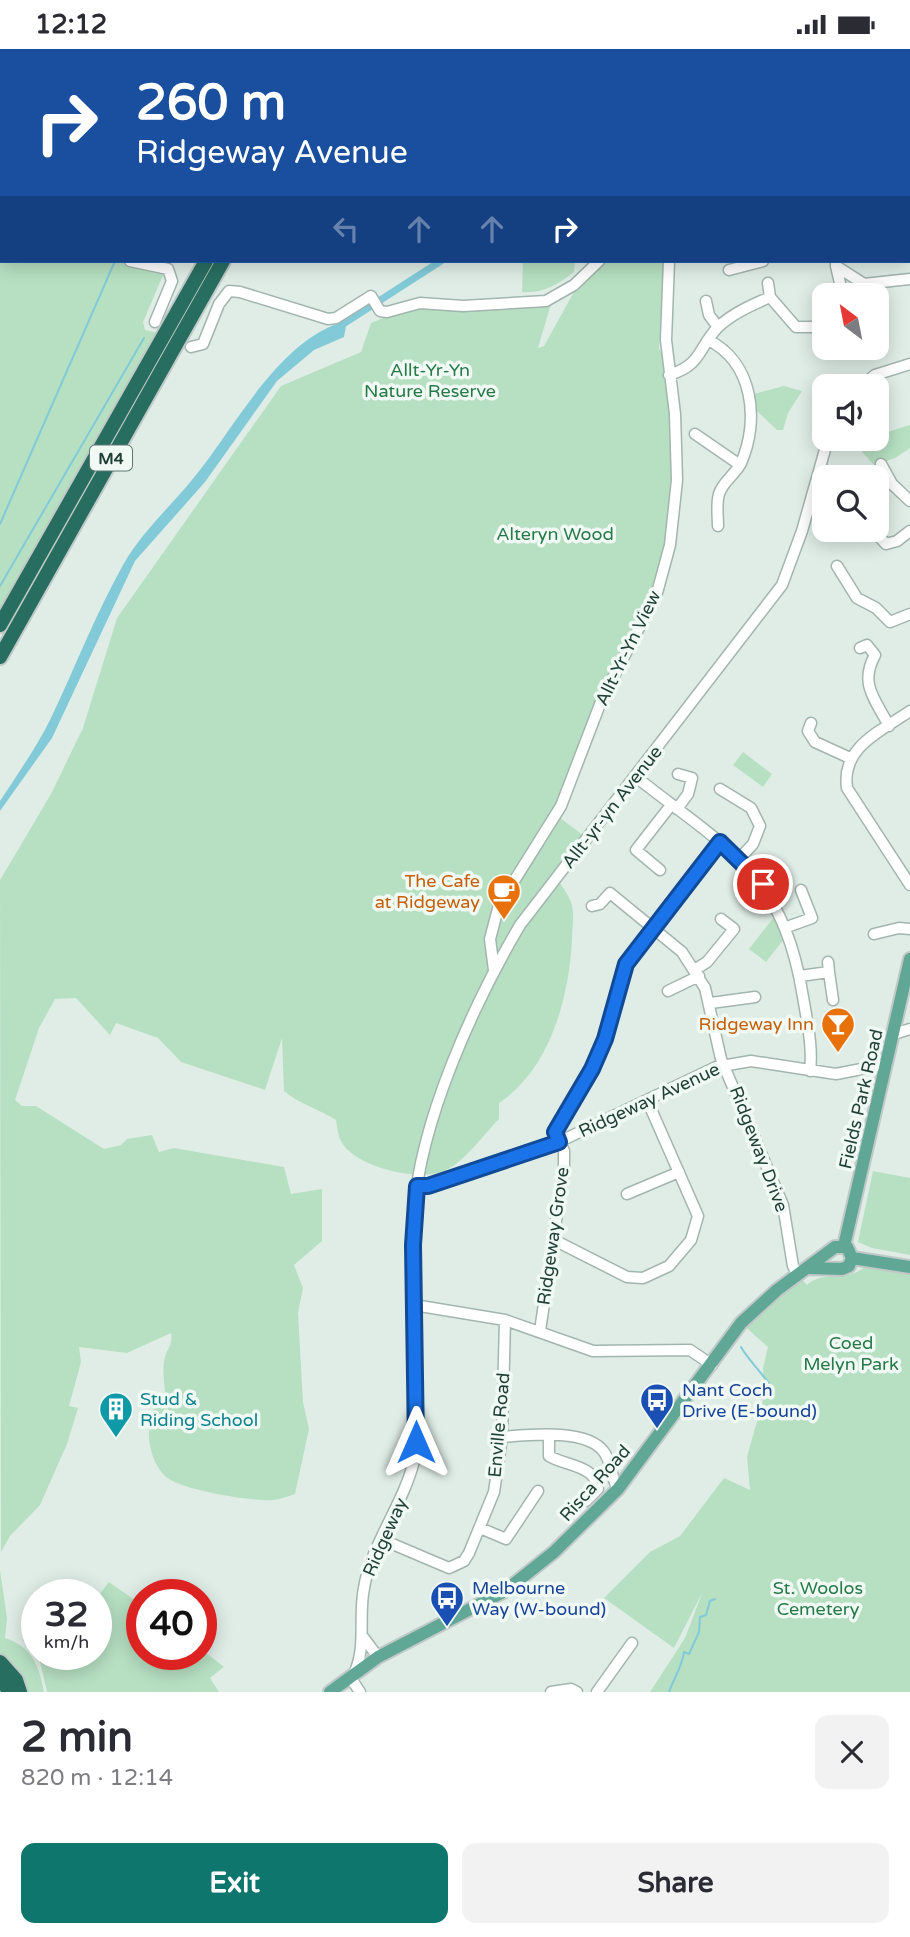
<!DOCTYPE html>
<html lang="en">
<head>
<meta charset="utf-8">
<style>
  body { margin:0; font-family:"Varela Round",sans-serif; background:#f2f2f3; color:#2b2b33; height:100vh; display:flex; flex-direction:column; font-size:26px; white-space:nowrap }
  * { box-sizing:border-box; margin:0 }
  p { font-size:23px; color:#7c7c81 }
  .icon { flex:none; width:38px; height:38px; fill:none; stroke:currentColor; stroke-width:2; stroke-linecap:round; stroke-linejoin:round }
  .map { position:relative; height:1643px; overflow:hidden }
  .side { display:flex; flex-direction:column; background:#fff; flex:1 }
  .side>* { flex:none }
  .top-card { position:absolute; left:0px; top:0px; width:910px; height:214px; box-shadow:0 4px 18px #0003; background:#1a4fa0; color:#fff; overflow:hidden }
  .needle { width:46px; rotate:328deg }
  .fabs { position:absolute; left:812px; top:234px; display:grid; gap:14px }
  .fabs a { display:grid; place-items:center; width:77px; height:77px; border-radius:14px; background:#fff; box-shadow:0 4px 18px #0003; font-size:35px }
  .speed { position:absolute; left:21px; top:1530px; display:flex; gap:14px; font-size:35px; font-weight:700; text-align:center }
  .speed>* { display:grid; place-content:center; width:91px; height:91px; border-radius:50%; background:#fff; box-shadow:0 4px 18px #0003; line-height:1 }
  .speed small { font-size:18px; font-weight:400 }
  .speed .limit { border:10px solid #d22; background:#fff; color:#111 }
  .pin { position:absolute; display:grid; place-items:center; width:60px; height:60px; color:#fff; margin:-30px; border:4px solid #fff; border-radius:50%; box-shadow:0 2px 7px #0007 }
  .me { position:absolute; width:77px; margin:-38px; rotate:0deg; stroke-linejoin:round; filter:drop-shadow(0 0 5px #0008) }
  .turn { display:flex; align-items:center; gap:24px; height:147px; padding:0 21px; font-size:32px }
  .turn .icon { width:91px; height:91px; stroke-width:2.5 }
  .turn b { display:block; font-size:49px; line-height:60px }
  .lanes { display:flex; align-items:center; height:66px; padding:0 21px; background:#0003; justify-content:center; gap:35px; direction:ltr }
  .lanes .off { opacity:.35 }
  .round { display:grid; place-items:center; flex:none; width:74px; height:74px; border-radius:14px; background:#f2f2f3 }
  .headline { display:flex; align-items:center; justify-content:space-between; height:119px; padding:0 21px }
  h1 { font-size:42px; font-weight:700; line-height:52px }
  .primary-button { display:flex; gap:14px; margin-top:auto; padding:14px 21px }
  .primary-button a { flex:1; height:80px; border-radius:14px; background:#0f766e; color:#fff; font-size:28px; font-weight:700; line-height:80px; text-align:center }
  .primary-button a+a { background:#f2f2f3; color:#2b2b33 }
  .status { display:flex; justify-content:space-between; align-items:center; height:49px; padding:0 35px; background:#fff; direction:ltr }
  .status svg { height:19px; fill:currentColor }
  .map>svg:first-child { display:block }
</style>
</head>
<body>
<div class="status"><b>12:12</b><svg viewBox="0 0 49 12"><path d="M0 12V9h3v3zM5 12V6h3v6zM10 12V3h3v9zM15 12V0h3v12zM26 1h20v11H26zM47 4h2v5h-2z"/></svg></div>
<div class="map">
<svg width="910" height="1643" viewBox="0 0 910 1643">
  <rect width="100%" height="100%" fill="#e0ede7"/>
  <!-- green -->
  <path fill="#b7e0c2" d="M36,0H318L36,2Z
    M0,201L2,212H122L164,224L143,273L145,281L158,284L0,563Z
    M523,212H575L574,223C559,235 542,245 522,243Z
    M591,212H664L659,300L667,310L677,431L657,544L622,612L556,766L587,789L557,829C561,836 568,845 571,853C575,864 572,879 572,891C569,949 550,1020 499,1054V1070C483,1086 465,1113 444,1122C418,1133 354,1118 341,1092C338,1087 337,1077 336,1071C319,1060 299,1055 284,1042L282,989L265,1041L181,1013L158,989L116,974L110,986L76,949L55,950L39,979L15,1051L22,1057H36L104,1100L121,1096L127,1090L152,1086L159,1103L174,1099L284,1118L291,1145L322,1140V1192L294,1216L303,1239L298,1264L303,1353L309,1380L295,1445C288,1447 281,1450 274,1451C255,1453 178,1441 165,1427C154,1417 148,1397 149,1382C151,1365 153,1356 165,1344C164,1332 162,1319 165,1308C168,1298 173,1295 171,1284L127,1304L79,1298L81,1313L69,1357L78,1359L67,1395L40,1456L10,1487L1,1503L0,831L51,745L83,679L117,569L281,337L361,303L371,274L420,254L551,255L538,299L544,297Z
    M784,337L802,342L788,364L783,381H777L757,362L754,345Z
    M910,376V399L895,409L874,416L862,403L869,390H877L881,385Z
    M743,703L772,725L763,738L733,716Z
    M774,868L784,890L766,913L749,900Z
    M873,1122L910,1129V1206L872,1199L858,1193Z
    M865,1218L910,1221V1643H650L685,1589L702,1544L674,1599L604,1549L650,1503L680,1487L724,1429L750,1441L747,1408L764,1347L763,1319L768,1298L741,1274L798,1226L807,1236C823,1221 844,1234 865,1218Z
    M0,1521L7,1569L5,1589C32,1598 39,1616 44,1643H22L0,1608Z
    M109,1533L142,1556V1605H201V1600L224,1618L210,1629L219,1643H47L40,1613L23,1591L28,1557L37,1561V1605H96V1550Z"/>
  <!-- water -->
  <path fill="#82cad8" d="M347,272L344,288L314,301L277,332L205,433L135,512L52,689L0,762V752C17,726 36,699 50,671C75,619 95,566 123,516C144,479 178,451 203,417C239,370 285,286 347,272Z"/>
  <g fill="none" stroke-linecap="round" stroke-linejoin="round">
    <!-- stream -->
    <path stroke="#82cad8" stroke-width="2" d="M160,2L161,0
      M272,2V0
      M0,475L115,212
      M0,537L144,289
      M741,1298C749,1312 760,1321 769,1335
      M669,1643C674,1629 682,1618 684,1603L689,1605L699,1583L700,1568L706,1566L710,1552L715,1550"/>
    <!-- canal -->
    <path stroke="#82cad8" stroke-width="7" d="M340,277L441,212"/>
    <!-- minor casing -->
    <g stroke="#a2b5af" stroke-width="13">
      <path id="minor" d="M851,0L855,2
        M704,2L705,0
        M753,2V0
        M908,139H910
        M130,212L168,220L172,232L155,273
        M836,212V217L864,235
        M836,217L843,247
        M729,221L763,212
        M768,234L770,248
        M849,247L864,235L910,230
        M706,252L709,266L718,278
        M708,291C753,313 760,371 741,414C735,426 723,432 719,445C716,455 718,467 718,477
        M191,298L203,295L219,255L229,242L240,243L328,270L336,269L371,247L380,262L387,263L420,254L463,257L546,252L574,236L599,212
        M669,326C702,316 698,299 718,278C733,264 752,256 770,248L796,278H812
        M860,338L875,326L910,315
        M695,385L740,416
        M881,415L892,435L910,452
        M873,481L886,495L897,492L910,482
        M837,517L857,549L876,559L890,573L910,565
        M860,599L867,596L875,606C859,635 875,650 889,677
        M910,662C881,682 841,698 847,739L910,836
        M811,674L808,682L815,693L850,709
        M636,728C727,800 783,823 803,948C807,972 813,998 810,1022
        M720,740L751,759L760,777L753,795L739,810
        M677,760L688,745L692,729L678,725
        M660,821L636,801L671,756
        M592,857L600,855L610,844L682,903L705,939L721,1010L783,1156L793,1217L798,1226
        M787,878L812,869L801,841
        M874,885L899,879L910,880
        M696,920L707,913L734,880L721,870
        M494,921L490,890L499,856L561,757L602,650L657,544L670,496L677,431L675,365L666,291L669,212
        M829,923L833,951
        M800,927L829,923L828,913
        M668,942L699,927
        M711,954L755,948
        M894,985L910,980
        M417,1137H428L544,1100L716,1018L751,1012L836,1025L887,1015
        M627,1145L679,1123
        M554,1191L627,1228L643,1229L669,1217L691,1191L698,1167L647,1051
        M414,1256L505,1271L593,1302L690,1301L712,1316
        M540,1282L564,1117V1102L555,1083L592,1020L605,990L626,915L720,793
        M549,1386V1407C565,1417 596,1416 598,1440L586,1452
        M502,1388C528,1386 587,1379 604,1403C612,1414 611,1429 618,1440
        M480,1479L506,1490L538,1442
        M383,1491L449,1519L464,1512L469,1504L494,1443L502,1388L505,1271
        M363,1588L378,1608
        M354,1625C367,1597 358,1568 364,1539C371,1496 403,1456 414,1412C421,1329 408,1246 414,1163C420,1072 474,954 520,876L782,536L802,482L828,390
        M350,1628L360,1643
        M551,1643L571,1640L577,1643
        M597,1643L632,1594"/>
    </g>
    <!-- major casing -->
    <g stroke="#c0c9c7" stroke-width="16">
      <path id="major" d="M844,1197L910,910
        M852,1209L910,1218
        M809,1219L842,1220L849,1217L852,1209
        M330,1643L378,1608L505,1542L554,1503L618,1440L741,1274L777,1241L835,1198H847L852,1209"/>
    </g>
    <!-- highway casing -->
    <g stroke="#c0c9c7" stroke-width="18">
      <path id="highway" d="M326,2L327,0
        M343,2L344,0
        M0,576L206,212
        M0,608L223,212
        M0,1613L16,1631L20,1643
        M0,1627L9,1643"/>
    </g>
    <!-- minor -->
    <use href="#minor" stroke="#fff" stroke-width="10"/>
    <!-- major -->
    <use href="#major" stroke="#60a795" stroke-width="12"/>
    <!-- highway -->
    <use href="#highway" stroke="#286e60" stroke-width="14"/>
  </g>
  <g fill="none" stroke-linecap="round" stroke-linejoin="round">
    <!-- route casing -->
    <g stroke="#114b97" stroke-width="18">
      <path id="route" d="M416,1393L413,1196L417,1137H428L559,1093L555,1083L592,1020L605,990L626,915L720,793L763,835"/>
    </g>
    <!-- route -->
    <use href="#route" stroke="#1a73e8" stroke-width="12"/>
  </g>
  <!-- icons -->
  <defs>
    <g id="cafe-pin" transform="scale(1.75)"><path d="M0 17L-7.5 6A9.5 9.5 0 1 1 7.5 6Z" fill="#e8710a" stroke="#f1f9f5"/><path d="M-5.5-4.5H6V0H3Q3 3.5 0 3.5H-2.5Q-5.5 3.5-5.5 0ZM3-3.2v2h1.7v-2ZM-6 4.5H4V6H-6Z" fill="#fff"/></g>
    <g id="bar-pin" transform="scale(1.75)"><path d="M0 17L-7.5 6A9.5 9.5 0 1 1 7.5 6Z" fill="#e8710a" stroke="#f1f9f5"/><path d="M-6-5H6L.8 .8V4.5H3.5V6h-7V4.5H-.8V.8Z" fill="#fff"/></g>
    <g id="bus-pin" transform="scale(1.75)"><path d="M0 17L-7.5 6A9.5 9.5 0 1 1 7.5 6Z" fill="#1a4fb4" stroke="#f1f9f5"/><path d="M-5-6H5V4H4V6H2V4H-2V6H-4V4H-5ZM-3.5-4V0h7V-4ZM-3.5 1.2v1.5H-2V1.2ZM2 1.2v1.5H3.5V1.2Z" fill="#fff"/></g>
    <g id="building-pin" transform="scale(1.75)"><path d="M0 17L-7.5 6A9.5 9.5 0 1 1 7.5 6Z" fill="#0f9aa8" stroke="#f1f9f5"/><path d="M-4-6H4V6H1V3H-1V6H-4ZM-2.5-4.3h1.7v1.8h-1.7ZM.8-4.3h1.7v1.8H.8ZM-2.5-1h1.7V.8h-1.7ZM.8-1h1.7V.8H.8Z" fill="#fff"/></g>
  </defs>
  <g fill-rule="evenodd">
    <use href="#cafe-pin" x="504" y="842"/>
    <use href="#bar-pin" x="838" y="975"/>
    <use href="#bus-pin" x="657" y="1351"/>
    <use href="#building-pin" x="116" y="1360"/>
    <use href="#bus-pin" x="447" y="1549"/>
  </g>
  <g text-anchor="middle" stroke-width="7" stroke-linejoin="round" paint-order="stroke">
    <!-- shield labels -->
    <rect fill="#f1f9f5" stroke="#5e7770" stroke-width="2" x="90" y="396.5" width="42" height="25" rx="5"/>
    <g font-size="16" font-weight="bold" fill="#1f3f37">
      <text x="111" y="415">M4</text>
    </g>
    <!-- park labels -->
    <g font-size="18" fill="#257a47" stroke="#f1f9f5">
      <text x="430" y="327">Allt-Yr-Yn<tspan x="430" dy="21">Nature Reserve</tspan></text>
      <text x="555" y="491">Alteryn Wood</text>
      <text x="851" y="1300">Coed<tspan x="851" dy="21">Melyn Park</tspan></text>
      <text x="818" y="1545">St. Woolos<tspan x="818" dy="21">Cemetery</tspan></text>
    </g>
    <!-- street labels -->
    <g font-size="18" fill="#1f3f37" stroke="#f1f9f5">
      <text transform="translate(628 599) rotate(-64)" y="6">Allt-Yr-Yn View</text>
      <text transform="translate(612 758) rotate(-52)" y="6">Allt-yr-yn Avenue</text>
      <text transform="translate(861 1050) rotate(-77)" y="6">Fields Park Road</text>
      <text transform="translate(649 1051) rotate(-25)" y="6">Ridgeway Avenue</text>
      <text transform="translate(759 1100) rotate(69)" y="6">Ridgeway Drive</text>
      <text transform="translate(553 1187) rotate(-82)" y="6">Ridgeway Grove</text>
      <text transform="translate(499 1376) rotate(-85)" y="6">Enville Road</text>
      <text transform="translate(595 1434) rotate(-48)" y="6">Risca Road</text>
      <text transform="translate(385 1488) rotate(-66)" y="6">Ridgeway</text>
    </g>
    <!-- food labels -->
    <g font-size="18" fill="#c56008" stroke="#f1f9f5" text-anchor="end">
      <text x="480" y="838">The Cafe<tspan x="480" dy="21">at Ridgeway</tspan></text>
      <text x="814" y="981">Ridgeway Inn</text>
    </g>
    <!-- transit labels -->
    <g font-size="18" fill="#164399" stroke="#f1f9f5" text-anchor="start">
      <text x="682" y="1347">Nant Coch<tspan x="682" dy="21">Drive (E-bound)</tspan></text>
      <text x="472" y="1545">Melbourne<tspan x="472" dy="21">Way (W-bound)</tspan></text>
    </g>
    <!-- culture labels -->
    <g font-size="18" fill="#0d838f" stroke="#f1f9f5" text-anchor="start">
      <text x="140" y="1356">Stud &amp;<tspan x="140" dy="21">Riding School</tspan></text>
    </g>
  </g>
</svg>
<div class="fabs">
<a><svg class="needle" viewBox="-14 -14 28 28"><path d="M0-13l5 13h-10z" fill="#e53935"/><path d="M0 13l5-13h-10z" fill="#7c7c81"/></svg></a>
<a><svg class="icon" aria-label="sound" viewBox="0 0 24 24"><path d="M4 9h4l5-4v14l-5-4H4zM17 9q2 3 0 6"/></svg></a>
<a><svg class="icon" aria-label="search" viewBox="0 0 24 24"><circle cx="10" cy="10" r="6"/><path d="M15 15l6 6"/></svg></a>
</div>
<div class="speed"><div>32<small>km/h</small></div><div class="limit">40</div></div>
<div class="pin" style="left:763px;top:835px;background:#d93025"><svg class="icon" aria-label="arrive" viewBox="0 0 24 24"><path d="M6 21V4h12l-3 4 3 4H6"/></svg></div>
<svg class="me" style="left:416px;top:1393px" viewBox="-20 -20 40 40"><path d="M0-17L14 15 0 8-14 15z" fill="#1a73e8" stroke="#fff" stroke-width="4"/></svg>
<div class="top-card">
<div class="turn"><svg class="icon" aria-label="right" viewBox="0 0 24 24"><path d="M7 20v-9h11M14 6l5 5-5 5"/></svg><div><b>260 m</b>Ridgeway Avenue</div></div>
<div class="lanes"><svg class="icon off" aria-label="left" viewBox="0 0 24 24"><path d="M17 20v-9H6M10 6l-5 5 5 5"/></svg><svg class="icon off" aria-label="ahead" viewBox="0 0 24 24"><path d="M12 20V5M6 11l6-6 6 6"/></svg><svg class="icon off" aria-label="ahead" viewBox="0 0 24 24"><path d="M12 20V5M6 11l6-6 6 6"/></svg><svg class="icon" aria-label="right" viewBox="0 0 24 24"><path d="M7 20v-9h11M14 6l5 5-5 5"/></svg></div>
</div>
</div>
<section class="side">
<div class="headline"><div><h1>2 min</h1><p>820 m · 12:14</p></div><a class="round"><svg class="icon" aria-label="close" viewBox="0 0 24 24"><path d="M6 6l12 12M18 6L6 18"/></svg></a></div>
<div class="primary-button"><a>Exit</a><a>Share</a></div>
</section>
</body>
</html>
